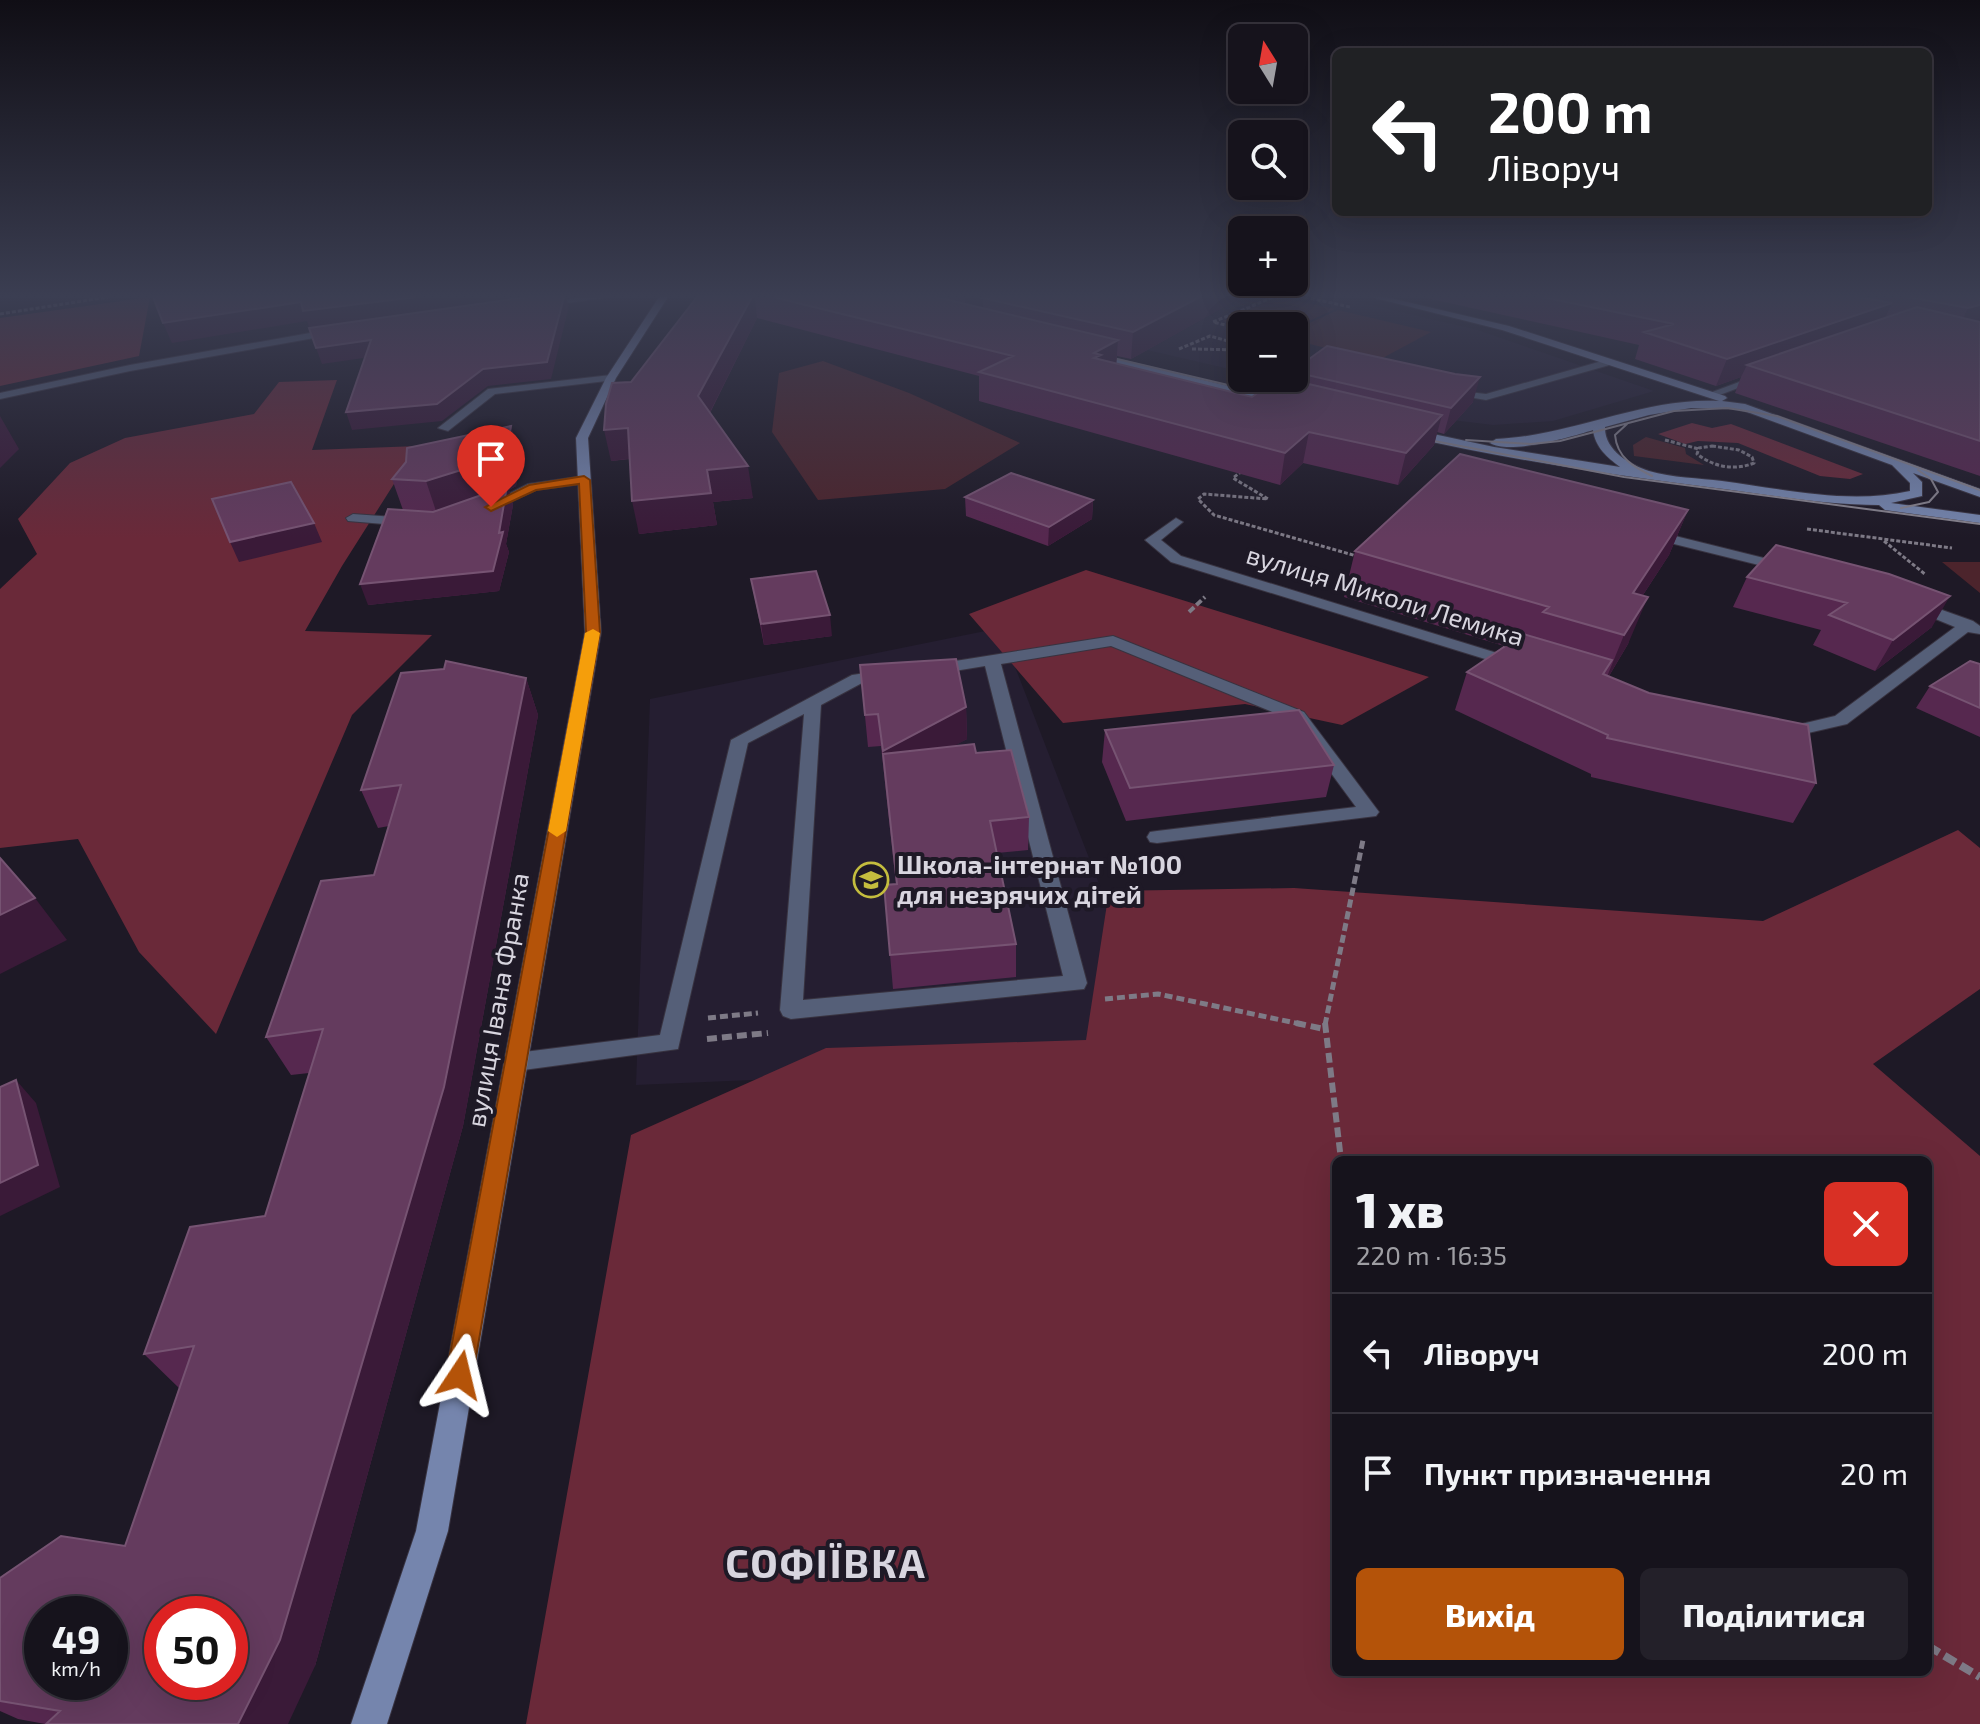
<!DOCTYPE html>
<html lang="uk">
<head>
<meta charset="utf-8">
<style>
  body { margin:0; font-family:"Exo 2",sans-serif; background:#232029; color:#f1f3f6; height:100vh; display:flex; flex-direction:column; font-size:30px; white-space:nowrap }
  * { box-sizing:border-box; margin:0 }
  p { font-size:26px; color:#9e9ea3 }
  .icon { flex:none; width:44px; height:44px; fill:none; stroke:currentColor; stroke-width:2; stroke-linecap:round; stroke-linejoin:round }
  .map { position:relative; flex:1; overflow:hidden }
  .details { position:absolute; left:1332px; top:1156px; width:600px; height:520px; display:flex; flex-direction:column; background:#16131c; border-radius:12px; box-shadow:0 8px 32px #0002,0 0 0 2px #35323b }
  .details>* { flex:none }
  .top-card { position:absolute; left:1332px; top:48px; width:600px; height:168px; border-radius:12px; box-shadow:0 8px 32px #0002,0 0 0 2px #35323b; background:#202124; color:#fff; overflow:hidden }
  .needle { width:52px; rotate:349deg }
  .fabs { position:absolute; left:1228px; top:24px; display:grid; gap:16px }
  .fabs a { display:grid; place-items:center; width:80px; height:80px; border-radius:12px; background:#16131c; box-shadow:0 8px 32px #0002,0 0 0 2px #35323b; font-size:40px }
  .speed { position:absolute; left:24px; top:1596px; display:flex; gap:16px; font-size:40px; font-weight:700; text-align:center }
  .speed>* { display:grid; place-content:center; width:104px; height:104px; border-radius:50%; background:#16131c; box-shadow:0 8px 32px #0002,0 0 0 2px #35323b; line-height:1 }
  .speed small { font-size:20px; font-weight:400 }
  .speed .limit { border:12px solid #d22; background:#fff; color:#111 }
  .pin { position:absolute; display:grid; place-items:center; width:68px; height:68px; color:#fff; margin:-82px -34px; border-radius:50% 50% 50% 0; rotate:-45deg; box-shadow:0 0 8px #0007 }
  .pin .icon { rotate:45deg }
  .me { position:absolute; width:88px; margin:-44px; rotate:10deg; stroke-linejoin:round; filter:drop-shadow(0 0 6px #0008) }
  .turn { display:flex; align-items:center; gap:28px; height:168px; padding:0 24px; font-size:36px }
  .turn .icon { width:104px; height:104px; stroke-width:2.5 }
  .turn b { display:block; font-size:56px; line-height:68px }
  .round { display:grid; place-items:center; flex:none; width:84px; height:84px; border-radius:12px; background:#232029 }
  .overview { display:flex; align-items:center; justify-content:space-between; height:136px; padding:0 24px }
  h1 { font-size:48px; font-weight:800; line-height:60px }
  .primary-button { display:flex; gap:16px; margin-top:auto; padding:16px 24px }
  .primary-button a { flex:1; height:92px; border-radius:12px; background:#b45309; color:#fff; font-size:32px; font-weight:800; line-height:92px; text-align:center }
  .primary-button a+a { background:#232029; color:#f1f3f6 }
  ul { padding:0; list-style:none }
  li { display:flex; align-items:center; gap:24px; height:120px; padding:0 24px; border-top:2px solid #35323b }
  li div { flex:1 }
  li b { display:block; font-size:30px }
  li em { font-style:normal }
  .map>svg:first-child { display:block }
</style>
</head>
<body>
<div class="map">
<svg width="1980" height="1724" viewBox="0 0 1980 1724">
  <rect width="100%" height="100%" fill="#1e1926"/>
  <!-- built -->
  <path fill="#251e31" d="M1244,297H1337L1478,330L1654,391L1553,421L1493,425L1444,419L1270,378H1294V326H1242V372L1147,350Z
    M1000,628L1168,1062L636,1085L650,699Z"/>
  <!-- green -->
  <path fill="#4c242c" d="M1279,297L1335,309L1294,328L1243,326L1223,321Z
    M1338,310L1431,332L1377,361L1294,340V330Z
    M823,361L909,393L1020,443L945,489L818,500L772,432L779,373Z
    M1646,437L1685,448L1686,454L1704,465L1634,456L1633,445Z
    M1942,562H1980V593Z"/>
  <!-- forest -->
  <path fill="#6a2939" fill-rule="evenodd" d="M150,297L139,356L0,386V318Z
    M337,380L312,450L418,446L342,566L305,631L432,635L352,715L216,1034L139,952L78,839L0,848V589L37,554L18,519L70,463L125,438L254,414L279,382Z
    M1692,423L1712,428L1731,424L1863,474L1850,479L1820,476L1738,443L1698,441L1685,444L1658,434Z
    M1086,570L1429,677L1342,725L1245,704L1063,723L969,614Z
    M1958,830L1980,848V989L1873,1064L1980,1156V1724H526L631,1135L826,1048L1086,1040L1109,891L1294,888L1763,921ZM1928,1160V1672H1336V1160Z"/>
  <g fill="none" stroke-linecap="round" stroke-linejoin="round">
    <!-- lane casing -->
    <g stroke="#383340" stroke-width="2">
      <path id="lane" d="M1294,354L1337,364L1338,366L1333,369L1294,360Z
        M1609,359L1614,362L1613,364L1486,400L1444,393L1450,390L1486,394Z
        M611,375L615,376V380L495,394L448,431L438,428L488,389Z
        M584,476L589,477V483L536,490L486,513L479,509L528,484Z
        M353,514L408,518L415,522L408,526L348,521L346,518Z
        M1113,636L1304,712L1379,812L1376,816L1157,843L1150,842L1147,837L1150,832L1157,831L1356,807L1292,720L1111,646L1001,664L1087,983L1084,989L791,1019L783,1016L780,1010L804,714L748,743L678,1049L516,1071L508,1069L504,1062L508,1055L516,1053L660,1035L731,740L852,675L886,670L894,675L892,678L862,683L821,705L803,1000L1063,976L985,666L930,675L922,670L930,665Z"/>
    </g>
    <!-- street casing -->
    <g stroke="#383340" stroke-width="2">
      <path id="street" d="M583,297H609L540,307L535,304Z
        M338,328L342,329V333L130,371L0,399V393L130,365Z
        M1758,375L1767,377L1717,396L1707,394Z
        M1176,518L1183,522L1161,540L1181,556L1523,661L1525,664L1517,669L1511,667L1171,562L1145,540Z
        M1651,530L1792,565L1794,568L1787,572L1646,537V531Z
        M1914,600L1973,621L1980,626V634L1968,632L1847,724L1782,739L1776,738L1773,734L1776,730L1835,716L1955,627L1909,608L1906,605Z"/>
    </g>
    <!-- secondary casing -->
    <g stroke="#383340" stroke-width="2">
      <path id="secondary" d="M659,297H668L616,378L588,438L601,632L448,1531L387,1724H351L416,1531L585,632L576,438L606,378Z
        M1371,297H1386L1509,326L1725,396L1727,398L1722,401L1745,404L1980,489V497L1913,473L1922,482V496L1891,503L1980,515V523L1885,510L1879,505C1822,505 1765,494 1708,487C1607,474 1505,459 1406,436L1404,433L1410,429L1494,447L1620,467C1607,457 1595,447 1593,430C1571,437 1509,455 1490,443L1496,439C1572,436 1643,397 1719,401L1502,330ZM1691,408L1739,409L1892,465L1910,483V491C1848,505 1784,489 1722,481C1699,478 1672,478 1649,471C1630,465 1604,450 1605,427L1649,415Z
        M1092,353L1282,399L1284,401L1278,404L1088,358V354Z"/>
    </g>
    <!-- path-far4 -->
    <path stroke="#7e7a86" stroke-width="3" stroke-dasharray="4 2" stroke-linecap="butt" d="M1305,297L1350,307
      M0,314L108,297
      M1242,329L1213,322L1274,297
      M1179,349L1210,336L1242,345
      M1192,349L1242,350
      M1665,440L1699,449
      M1712,446L1739,450L1752,457L1754,463C1734,471 1714,467 1697,454L1699,448Z
      M1242,471L1233,478L1268,499L1204,494L1198,499L1214,515L1360,557
      M1807,529L1952,548
      M1884,541L1926,575"/>
    <!-- path-far3 -->
    <path stroke="#7e7a86" stroke-width="4" stroke-dasharray="7 3" stroke-linecap="butt" d="M1189,612L1205,597"/>
    <!-- path-far2 -->
    <path stroke="#7e7a86" stroke-width="5" stroke-dasharray="8 4" stroke-linecap="butt" d="M1105,999L1158,994L1305,1025
      M708,1018L758,1013
      M1325,1025L1363,840"/>
    <!-- path-far1 -->
    <path stroke="#7e7a86" stroke-width="6" stroke-dasharray="10 5" stroke-linecap="butt" d="M1296,1023L1324,1029
      M1325,1023L1341,1160
      M707,1039L768,1033"/>
    <!-- path -->
    <path stroke="#7e7a86" stroke-width="8" stroke-dasharray="13 6" stroke-linecap="butt" d="M1928,1646L1980,1677"/>
    <!-- lane -->
    <use href="#lane" fill="#555f78" fill-rule="evenodd"/>
    <!-- street -->
    <use href="#street" fill="#555f78" fill-rule="evenodd"/>
    <!-- secondary -->
    <use href="#secondary" fill="#7585ad" fill-rule="evenodd"/>
    <!-- tram -->
    <path stroke="#86828d" stroke-width="2" d="M1096,354L1279,397
      M1627,424L1615,435C1617,458 1634,467 1652,476
      M1413,437L1624,477L1980,524
      M1466,440L1531,444L1560,441L1674,411L1727,408L1777,416L1980,490
      M1901,508L1929,502L1938,492L1931,479L1918,470"/>
  </g>
  <!-- wall -->
  <path fill="#56284f" d="M697,297H1242L1131,359L1117,356L1116,364L1252,397L1291,380V378H1294V370L1473,402L1444,434L1437,432L1434,445L1398,485L1303,463L1280,485L979,401V376L757,318L710,413L753,498L713,502L717,525L639,534L630,459L611,461L631,382Z
    M1422,297H1980V476L1735,393L1741,377L1716,386L1635,359L1639,345Z
    M511,426L520,460L516,486L509,490L513,505L506,544L509,552L499,591L368,605L403,510L392,479L406,462Z
    M965,497L1093,500L1092,519L1048,546L966,516Z
    M1688,510L1669,555L1643,595L1628,644L1609,676L1816,783L1793,823L1591,777V774L1455,710L1467,672L1504,646L1344,597L1355,551Z
    M1776,545L1932,627L1875,671L1813,645L1821,630L1733,607L1747,577Z
    M751,579L832,636L764,645Z
    M1980,664V737L1916,708L1930,686Z
    M860,665L966,707L967,739L953,746L976,753L1029,817L1028,850L997,853L1016,944V977L893,989L884,885L896,884L881,746L868,747Z
    M526,678L538,715L463,1126L315,1666L45,1724L18,1719L0,1711V1578L125,1546L179,1388L144,1354L265,1216L309,1073L291,1075L266,1037L374,875L389,826L378,828L361,790Z
    M1105,730L1334,765L1326,797L1126,821L1102,762Z"/>
  <!-- shaded-wall -->
  <path fill="#3a1a38" d="M415,297H566L569,306L551,379L488,386L442,421L352,430L346,412L483,369L547,362L310,331L307,321L172,343L163,323L301,302Z
    M752,297H755L757,318L703,426L698,396Z
    M965,297H1012L983,298V311L965,319Z
    M1200,297H1242L1131,359L1133,332Z
    M1892,303L1880,329L1747,365L1741,377L1716,386L1727,359Z
    M1980,305V326L1955,334L1968,308Z
    M371,340L377,356L322,364L316,348Z
    M1118,340L1116,368L1099,378L1094,353Z
    M1480,377L1473,402L1444,434L1451,408Z
    M1442,415L1434,445L1398,485L1406,453Z
    M0,416L19,449L0,468Z
    M511,426L520,460L516,486L509,490L513,505L506,544L509,552L499,591L368,605L360,584L438,517L426,481Z
    M628,428L635,458L611,461L604,430Z
    M1309,432L1303,463L1280,485L1285,453Z
    M748,466L753,498L713,502L717,525L639,534L632,501L707,470Z
    M1093,500L1092,519L1048,546L1049,527Z
    M1688,510L1669,555L1618,633L1633,593Z
    M314,523L322,542L239,562L230,542Z
    M1950,596L1932,627L1875,671L1893,640Z
    M1648,597L1628,644L1604,684L1624,635Z
    M830,615L832,636L764,645L761,624Z
    M526,678L538,715L463,1126L315,1666L288,1724H238Z
    M966,707L967,739L886,783L883,754L885,783L883,751Z
    M35,898L67,940L0,974V915Z
    M16,1080L36,1103L60,1187L0,1216V1183Z"/>
  <!-- building -->
  <path fill="#643b5e" stroke="#765372" stroke-width="2" fill-rule="evenodd" d="M153,297H416L303,311L301,302L163,323Z
    M528,297H564L547,362L483,369L437,404L346,412L371,340L316,348L309,328Z
    M697,297H752L698,396L748,466L707,470L711,493L632,501L628,428L604,430L606,404L612,383L631,382Z
    M773,297H937L961,303L1118,340L1094,353L1101,355L1094,358L1252,397L1278,378H1283L1442,415L1406,453L1309,432L1285,453L979,372L1013,356Z
    M986,297H1200L1133,332L983,298Z
    M1542,297H1858L1892,303L1727,359L1644,332L1674,324Z
    M1908,297H1980V305L1968,308Z
    M1917,307L1980,322V441L1747,365Z
    M1327,346L1455,374L1480,377L1451,408L1294,372V370Z
    M511,426L506,451L474,466L426,481L392,479L406,462L407,448Z
    M1460,454L1688,510L1633,593L1648,597L1624,635L1543,612L1549,607L1355,551Z
    M1011,473L1093,500L1049,527L965,497Z
    M291,482L314,523L230,542L212,499Z
    M507,486L499,533L503,532L493,571L360,584L388,509L433,512Z
    M1776,545L1889,574L1950,596L1893,640L1829,615L1847,603L1747,577Z
    M816,571L830,615L761,624L751,579Z
    M1523,634L1612,660L1603,674L1649,693L1808,725L1816,783L1607,738L1608,735L1467,672Z
    M956,659L966,707L883,751L878,714L865,715L860,665Z
    M446,661L526,678L444,1087L280,1640L238,1724H46L60,1711L0,1701V1578L61,1536L125,1546L194,1346L144,1354L190,1227L265,1216L323,1029L266,1037L321,881L374,875L401,785L361,790L401,673L444,669ZM42,1614H110V1682H42ZM162,1614H230V1682H162Z
    M1970,661L1980,664V708L1930,686Z
    M1299,710L1334,765L1130,788L1105,730Z
    M974,744L976,753L1011,750L1029,817L990,821L1016,944L890,955L884,885L897,884L883,754Z
    M0,858L35,898L0,915Z
    M16,1080L38,1165L0,1183V1087Z"/>
  <!-- sky -->
  <linearGradient id="sky" x2="0" y2="1"><stop stop-color="#100e15"/><stop offset="0.55" stop-color="#3b3e52"/><stop offset="1" stop-color="#3b3e52" stop-opacity="0"/></linearGradient>
  <rect width="1980" height="538" fill="url(#sky)"/>
  <!-- route -->
  <path fill="#b45309" stroke="#753606" stroke-width="2" d="M584,476L590,480L600,632L473,1375L469,1384L460,1388L450,1384L446,1375L586,632L579,484L536,490L491,511L485,507L529,485Z"/>
  <!-- slow -->
  <path fill="#f59e0b" d="M593,629L600,633L566,831L557,837L548,831L585,633Z"/>
  <!-- icons -->
  <defs>
    <g id="school-ring" transform="scale(1.8)"><circle r="9.5" fill="#1e1926" stroke="#c4bd3e" stroke-width="1.5"/><path d="M0-5L7-2L0 1L-7-2ZM-4 1L0 2.5L4 1V4Q0 6-4 4Z" fill="#c4bd3e"/></g>
  </defs>
  <g fill-rule="evenodd">
    <use href="#school-ring" x="871" y="880"/>
  </g>
  <g text-anchor="middle" stroke-width="8" stroke-linejoin="round" paint-order="stroke">
    <!-- street labels -->
    <g font-size="26" fill="#d8d5df" stroke="#1e1926">
      <text transform="translate(1385 596) rotate(17)" y="9">вулиця Миколи Лемика</text>
      <text transform="translate(498 1000) rotate(-80)" y="9">вулиця Івана Франка</text>
    </g>
    <!-- poi labels -->
    <g font-size="26" font-weight="bold" fill="#d8d5df" stroke="#1e1926" text-anchor="start">
      <text x="897" y="874">Школа-інтернат №100<tspan x="897" dy="30">для незрячих дітей</tspan></text>
    </g>
    <!-- near-district labels -->
    <g font-size="40" font-weight="bold" letter-spacing="2" fill="#d8d5df" stroke="#1e1926">
      <text x="826" y="1578">СОФІЇВКА</text>
    </g>
  </g>
</svg>
<div class="fabs">
<a><svg class="needle" viewBox="-14 -14 28 28"><path d="M0-13l5 13h-10z" fill="#e53935"/><path d="M0 13l5-13h-10z" fill="#9e9ea3"/></svg></a>
<a><svg class="icon" aria-label="search" viewBox="0 0 24 24"><circle cx="10" cy="10" r="6"/><path d="M15 15l6 6"/></svg></a>
<a>+</a>
<a>−</a>
</div>
<div class="speed"><div>49<small>km/h</small></div><div class="limit">50</div></div>
<div class="pin" style="left:491px;top:507px;background:#d93025"><svg class="icon" aria-label="arrive" viewBox="0 0 24 24"><path d="M6 21V4h12l-3 4 3 4H6"/></svg></div>
<svg class="me" style="left:460px;top:1375px" viewBox="-20 -20 40 40"><path d="M0-17L14 15 0 8-14 15z" fill="#b45309" stroke="#fff" stroke-width="4"/></svg>
<div class="top-card">
<div class="turn"><svg class="icon" aria-label="left" viewBox="0 0 24 24"><path d="M17 20v-9H6M10 6l-5 5 5 5"/></svg><div><b>200 m</b>Ліворуч</div></div>
</div>
<section class="details">
<div class="overview"><div><h1>1 хв</h1><p>220 m · 16:35</p></div><a class="round" style="background:#d93025;color:#fff"><svg class="icon" aria-label="close" viewBox="0 0 24 24"><path d="M6 6l12 12M18 6L6 18"/></svg></a></div>
<ul>
<li><svg class="icon" aria-label="left" viewBox="0 0 24 24"><path d="M17 20v-9H6M10 6l-5 5 5 5"/></svg><div><b>Ліворуч</b></div><em>200 m</em></li>
<li><svg class="icon" aria-label="arrive" viewBox="0 0 24 24"><path d="M6 21V4h12l-3 4 3 4H6"/></svg><div><b>Пункт призначення</b></div><em>20 m</em></li>
</ul>
<div class="primary-button"><a>Вихід</a><a>Поділитися</a></div>
</section>
</div>
</body>
</html>
